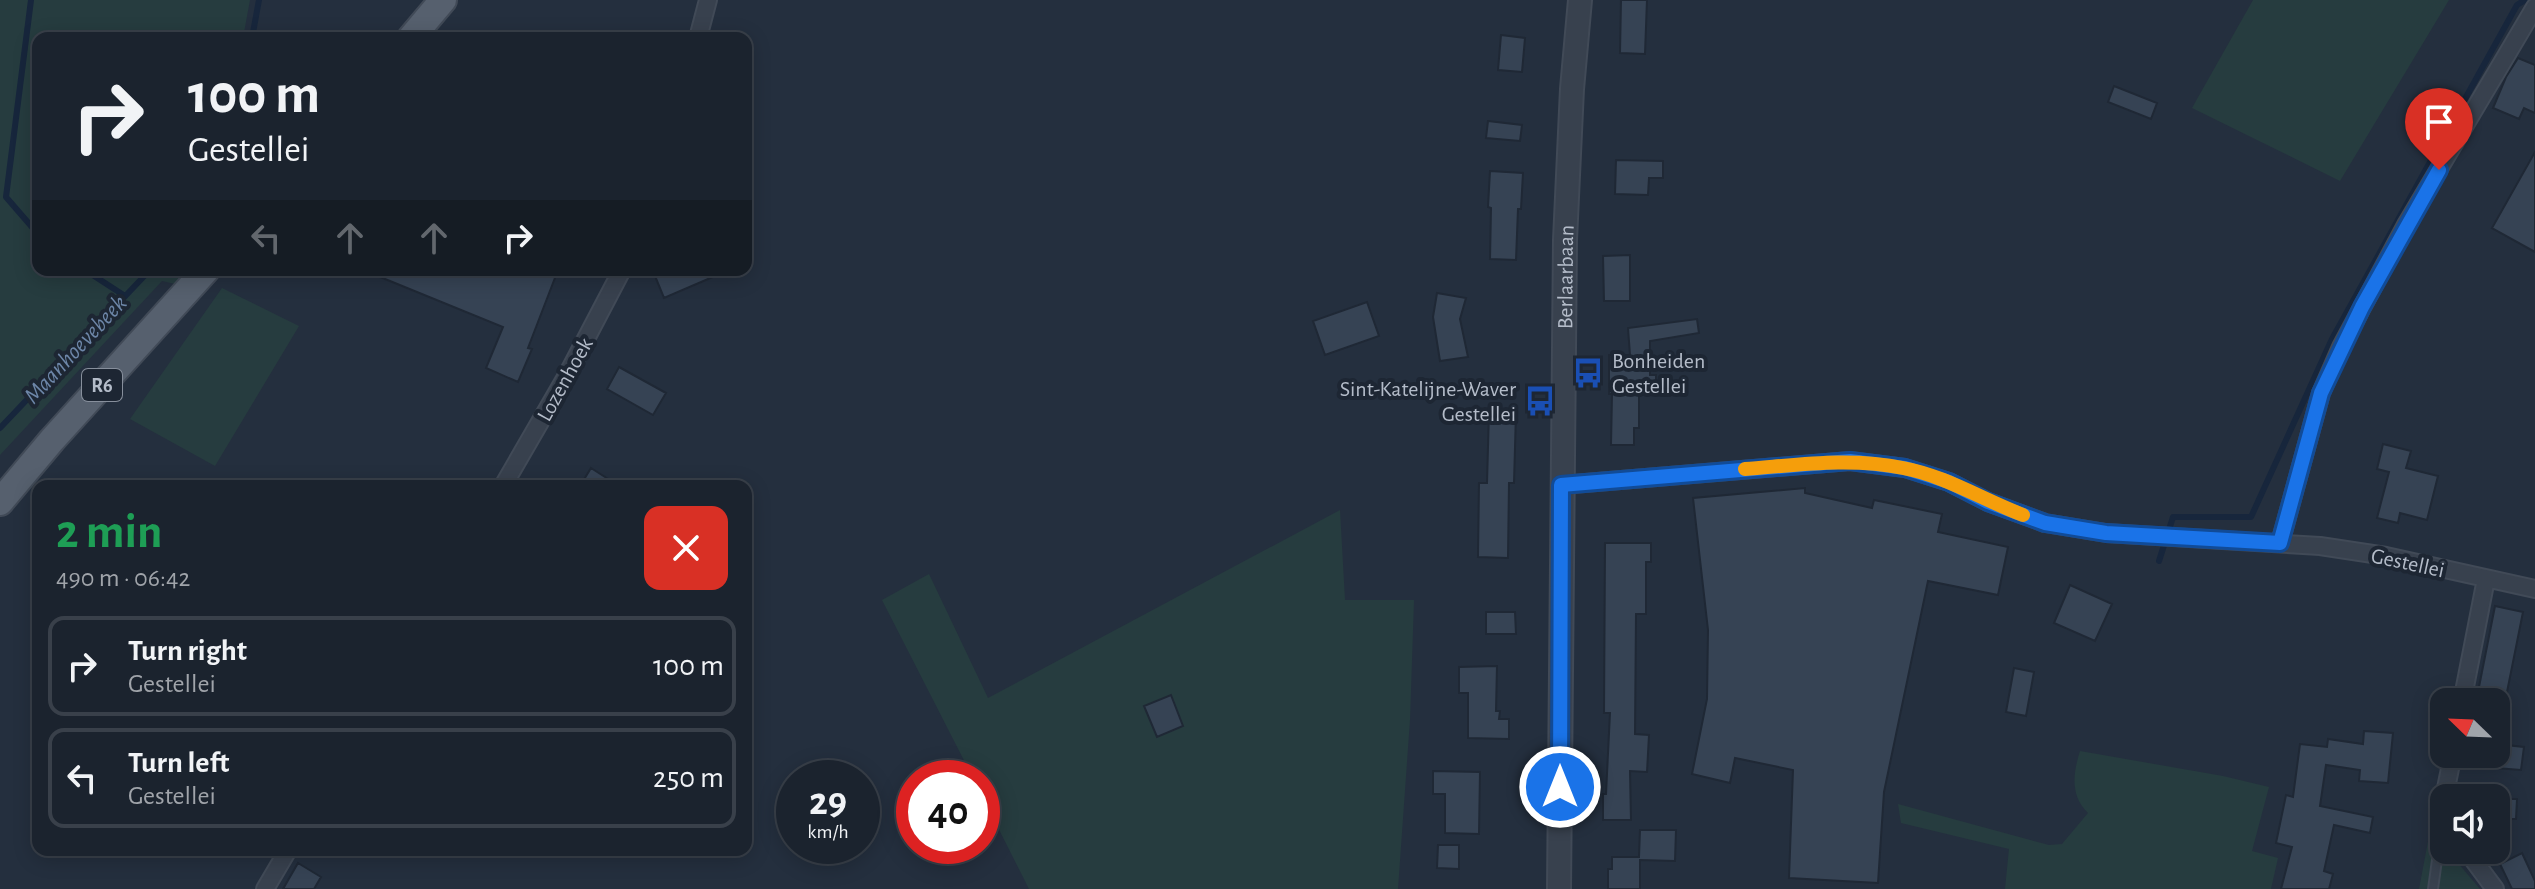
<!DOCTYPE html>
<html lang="en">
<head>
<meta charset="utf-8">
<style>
  body { margin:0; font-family:"Alegreya Sans",sans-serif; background:#242b36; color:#f1f3f6; height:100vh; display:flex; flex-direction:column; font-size:30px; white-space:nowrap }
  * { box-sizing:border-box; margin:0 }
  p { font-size:26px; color:#a0a4aa }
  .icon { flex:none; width:44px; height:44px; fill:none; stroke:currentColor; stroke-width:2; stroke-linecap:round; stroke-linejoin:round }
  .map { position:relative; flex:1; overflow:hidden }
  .drawer { position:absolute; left:32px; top:480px; width:720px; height:376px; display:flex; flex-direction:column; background:#1b232e; border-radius:16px; box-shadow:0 4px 20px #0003,0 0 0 2px #39404a }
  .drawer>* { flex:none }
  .guide { position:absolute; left:32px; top:32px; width:720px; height:244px; border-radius:16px; box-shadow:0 4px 20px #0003,0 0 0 2px #39404a; background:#1b232e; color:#f1f3f6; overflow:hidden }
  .needle { width:52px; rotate:293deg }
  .controls { position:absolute; left:2430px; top:688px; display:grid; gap:16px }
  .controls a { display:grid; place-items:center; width:80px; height:80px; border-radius:16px; background:#1b232e; box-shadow:0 4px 20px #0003,0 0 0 2px #39404a; font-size:40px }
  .speed { position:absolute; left:776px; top:760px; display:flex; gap:16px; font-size:40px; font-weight:700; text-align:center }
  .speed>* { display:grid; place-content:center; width:104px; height:104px; border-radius:50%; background:#1b232e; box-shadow:0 4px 20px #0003,0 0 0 2px #39404a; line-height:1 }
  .speed small { font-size:20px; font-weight:400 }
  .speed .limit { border:12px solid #d22; background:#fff; color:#111 }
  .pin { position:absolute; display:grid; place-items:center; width:68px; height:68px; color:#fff; margin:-82px -34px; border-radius:50% 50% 50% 0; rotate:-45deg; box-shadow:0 0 8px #0007 }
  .pin .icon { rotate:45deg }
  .me { position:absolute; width:88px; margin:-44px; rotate:0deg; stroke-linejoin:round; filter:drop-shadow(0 0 6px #0008) }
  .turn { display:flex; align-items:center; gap:28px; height:168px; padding:0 24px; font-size:36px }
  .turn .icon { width:104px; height:104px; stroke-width:2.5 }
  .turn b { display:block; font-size:56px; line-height:68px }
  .lanes { display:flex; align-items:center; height:76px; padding:0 24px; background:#0003; justify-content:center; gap:40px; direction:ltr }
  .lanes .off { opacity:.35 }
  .round { display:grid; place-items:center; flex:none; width:84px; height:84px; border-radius:16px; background:#242b36 }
  .summary { display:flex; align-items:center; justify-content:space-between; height:136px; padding:0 24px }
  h1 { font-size:48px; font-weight:700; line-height:60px; color:#1e9e55 }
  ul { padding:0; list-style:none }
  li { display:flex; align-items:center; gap:24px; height:100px; margin:0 16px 12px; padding:0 8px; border:4px solid #39404a; border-radius:16px }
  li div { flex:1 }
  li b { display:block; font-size:30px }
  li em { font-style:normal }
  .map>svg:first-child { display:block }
</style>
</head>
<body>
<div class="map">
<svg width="2535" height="889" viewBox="0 0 2535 889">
  <rect width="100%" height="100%" fill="#242f3e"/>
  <!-- green -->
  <path fill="#263c3f" d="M0,0H250L243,38H38V270H197L193,288L162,281L0,455Z
    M2253,0H2449L2340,181L2192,108Z
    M222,288L299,326L215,466L130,419Z
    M1340,510L1345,600H1414L1410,720L1398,889H1029L982,796V778H973L882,600L929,574L988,698Z
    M2080,751L2223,776L2269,787L2252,851L2278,858L2271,889H2005L2009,849L1901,823L1898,804L2049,845L2062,844L2088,813C2070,796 2073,773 2080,751Z
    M2430,831L2444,847V850H2447L2480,889H2419Z"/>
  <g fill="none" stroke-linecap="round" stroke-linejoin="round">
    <!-- stream -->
    <path stroke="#17263c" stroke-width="6" d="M31,0L6,197L38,234
      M252,38L259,0
      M85,270L125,296
      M0,428L150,270
      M2159,561L2173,517H2251L2332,339L2517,5L2525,0"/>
  </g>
  <!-- building -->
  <path fill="#364354" stroke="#1f2835" stroke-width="2" d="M1621,0H1647L1645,54L1620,53Z
    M1501,35L1525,38L1522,72L1498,70Z
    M2518,58L2535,65V113L2524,108L2519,119L2493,108L2506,77Z
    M2114,86L2157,103L2151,119L2108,102Z
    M1488,121L1522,125L1520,141L1486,138Z
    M2535,152V252L2492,228Z
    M1616,160L1663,161V178H1649L1648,195L1615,194Z
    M1490,171L1523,173L1521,209H1518L1516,260L1490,259L1491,208L1488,207Z
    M1630,255V301H1604L1603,256Z
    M363,270H558L528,348L532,349L518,382L486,368L503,327Z
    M668,270H729L664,298L655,276Z
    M1437,293L1466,298L1460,319L1468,357L1440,361L1433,317Z
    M1367,302L1379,336L1325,355L1313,321Z
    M1697,319L1699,333L1650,341V375H1656V394H1639V428H1634V445H1611L1612,394H1609V355H1630L1628,328Z
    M619,367L666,393L653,415L607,389Z
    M1489,411L1516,412L1514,483H1509L1508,558L1478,557L1479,483H1487Z
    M2383,444L2411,451L2406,468L2438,476L2427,520L2400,513L2398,523L2377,518L2389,472L2377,469Z
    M591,468L619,486H580Z
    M1805,488V493L1872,508L1874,500L1942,514L1938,532L2008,547L1998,595L1928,581L1884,792L1878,883L1789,878L1793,770L1735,758L1730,783L1692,774L1707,699L1708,630L1693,498Z
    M1605,543H1651V562H1646V614H1636L1635,734L1649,735L1647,772L1630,771L1631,820H1603V794H1606L1610,713H1604Z
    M2070,585L2112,604L2095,641L2054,623Z
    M2495,606L2523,612L2505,702H2476Z
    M1486,612H1515L1516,634H1486Z
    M1497,666L1496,711H1500L1499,719H1509V739L1468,738V693H1459V667Z
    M2014,668L2034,672L2026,716L2006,712Z
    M1171,695L1183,726L1157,737L1144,706Z
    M2364,731L2393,733L2388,783L2359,781L2360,770L2326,765L2320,806L2373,817L2370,833L2334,825L2324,871L2333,874L2329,889H2281L2292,847L2276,843L2286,795L2293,797L2300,744L2327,747L2328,739L2363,744Z
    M2496,744L2524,747L2521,770L2496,768Z
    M1433,771L1480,772L1479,834L1445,833V794H1433Z
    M2496,799H2517L2516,819H2496Z
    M1640,830H1676L1675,861L1640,860V889H1608V869H1612V857H1639Z
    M1438,845H1459V869L1437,868Z
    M2522,853L2535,881V889H2512L2500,864Z
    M298,863L321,877L314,889H283Z"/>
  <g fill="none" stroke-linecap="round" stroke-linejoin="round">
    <!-- service casing -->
    <g stroke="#414a57" stroke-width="12">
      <path id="service" d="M2433,889L2440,838L2444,824"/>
    </g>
    <!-- minor casing -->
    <g stroke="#414a57" stroke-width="20">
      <path id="minor" d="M698,38L708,0
        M1561,485L1850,461L1905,468L1949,482L1988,502L2045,523L2106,533L2320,546L2386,556L2535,589
        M503,486L566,377L622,270
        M2280,543L2321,393L2341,347L2407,223L2535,7
        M2462,702L2486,579
        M2444,798L2453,754
        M2466,850L2495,889
        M265,889L288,850"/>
    </g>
    <!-- tertiary casing -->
    <g stroke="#414a57" stroke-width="26">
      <g id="tertiary">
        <path id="s1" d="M1559,889L1565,240L1572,89L1580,0"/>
      </g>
    </g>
    <!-- primary casing -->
    <g stroke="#414a57" stroke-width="30">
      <path id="primary" d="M411,38L443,0
        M0,502L52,440L206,270"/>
    </g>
    <!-- service -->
    <use href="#service" stroke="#38414e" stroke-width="8"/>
    <!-- minor -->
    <use href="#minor" stroke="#38414e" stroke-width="16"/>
    <!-- tertiary -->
    <use href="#tertiary" stroke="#38414e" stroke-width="22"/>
    <!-- primary -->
    <use href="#primary" stroke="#56606e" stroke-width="26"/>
  </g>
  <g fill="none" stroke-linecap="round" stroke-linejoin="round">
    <!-- route casing -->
    <g stroke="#114b97" stroke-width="20">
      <path id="route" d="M1560,787L1561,485L1850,461L1905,468L1949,482L1988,502L2045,523L2106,533L2280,543L2321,393L2362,307L2439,170"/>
    </g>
    <!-- route -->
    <use href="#route" stroke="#1a73e8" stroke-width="14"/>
    <!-- slow -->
    <path stroke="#f59e0b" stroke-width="14" d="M1745,469C1798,465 1850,457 1903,468C1946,476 1983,500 2023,515"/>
  </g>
  <!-- icons -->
  <defs>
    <g id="bus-bare" transform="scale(2.4)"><path d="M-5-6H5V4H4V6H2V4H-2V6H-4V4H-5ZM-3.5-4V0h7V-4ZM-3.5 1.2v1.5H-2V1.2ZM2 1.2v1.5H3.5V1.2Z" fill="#1a4fb4" stroke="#1d2633" stroke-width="2.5" paint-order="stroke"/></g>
  </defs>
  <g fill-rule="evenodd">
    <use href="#bus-bare" x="1588" y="373"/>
    <use href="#bus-bare" x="1540" y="401"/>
  </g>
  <g text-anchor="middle" stroke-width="8" stroke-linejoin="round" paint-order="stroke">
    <!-- shield labels -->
    <rect fill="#1d2633" stroke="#878f9c" stroke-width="2" x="82" y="369" width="40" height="32" rx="6"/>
    <g font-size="20" font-weight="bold" fill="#b4bcc9">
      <text x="102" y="392">R6</text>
    </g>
    <!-- street labels -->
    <g font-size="22" fill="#b4bcc9" stroke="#1d2633">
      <text dy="8" stroke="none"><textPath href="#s1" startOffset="612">Berlaarbaan</textPath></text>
      <text transform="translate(564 379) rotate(-61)" y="8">Lozenhoek</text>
      <text transform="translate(2408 562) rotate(12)" y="8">Gestellei</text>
    </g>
    <!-- poi labels -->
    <g font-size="22" fill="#b4bcc9" stroke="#1d2633" text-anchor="start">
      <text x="1612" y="368">Bonheiden<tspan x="1612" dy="25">Gestellei</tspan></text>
      <text x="1516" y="396" text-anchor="end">Sint-Katelijne-Waver<tspan x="1516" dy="25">Gestellei</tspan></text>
    </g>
    <!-- water labels -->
    <g font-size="24" font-style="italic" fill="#6d86a8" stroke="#1d2633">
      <text transform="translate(75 349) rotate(-47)" y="8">Maanhoevebeek</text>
    </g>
  </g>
</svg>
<div class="controls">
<a><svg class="needle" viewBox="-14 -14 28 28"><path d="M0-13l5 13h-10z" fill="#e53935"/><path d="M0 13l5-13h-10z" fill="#a0a4aa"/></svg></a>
<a><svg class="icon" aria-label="sound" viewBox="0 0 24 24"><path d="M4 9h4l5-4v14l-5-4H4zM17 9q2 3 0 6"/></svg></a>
</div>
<div class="speed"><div>29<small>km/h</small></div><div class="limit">40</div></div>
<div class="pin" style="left:2439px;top:170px;background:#d93025"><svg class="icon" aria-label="arrive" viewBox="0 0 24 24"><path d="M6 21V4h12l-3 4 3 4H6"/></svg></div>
<svg class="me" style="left:1560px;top:787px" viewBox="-20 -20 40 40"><circle r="17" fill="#1a73e8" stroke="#fff" stroke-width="3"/><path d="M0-11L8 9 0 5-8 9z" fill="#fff"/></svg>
<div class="guide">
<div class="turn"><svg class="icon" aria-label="right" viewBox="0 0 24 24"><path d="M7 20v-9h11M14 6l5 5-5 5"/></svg><div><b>100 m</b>Gestellei</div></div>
<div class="lanes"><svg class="icon off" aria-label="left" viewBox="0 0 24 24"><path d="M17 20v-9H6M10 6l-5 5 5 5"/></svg><svg class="icon off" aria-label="ahead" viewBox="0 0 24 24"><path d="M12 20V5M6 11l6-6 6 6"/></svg><svg class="icon off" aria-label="ahead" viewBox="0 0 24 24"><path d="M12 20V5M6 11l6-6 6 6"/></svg><svg class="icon" aria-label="right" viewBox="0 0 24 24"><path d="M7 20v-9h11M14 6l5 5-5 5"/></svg></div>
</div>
<section class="drawer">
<div class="summary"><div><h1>2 min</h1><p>490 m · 06:42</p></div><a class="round" style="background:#d93025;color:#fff"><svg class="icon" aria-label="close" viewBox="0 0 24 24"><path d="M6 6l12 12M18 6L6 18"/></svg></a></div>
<ul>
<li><svg class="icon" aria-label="right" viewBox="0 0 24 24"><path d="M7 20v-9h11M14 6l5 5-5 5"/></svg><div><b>Turn right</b><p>Gestellei</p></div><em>100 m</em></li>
<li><svg class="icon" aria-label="left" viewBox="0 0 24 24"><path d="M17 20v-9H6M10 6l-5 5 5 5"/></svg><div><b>Turn left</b><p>Gestellei</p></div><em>250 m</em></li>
</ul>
</section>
</div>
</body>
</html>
